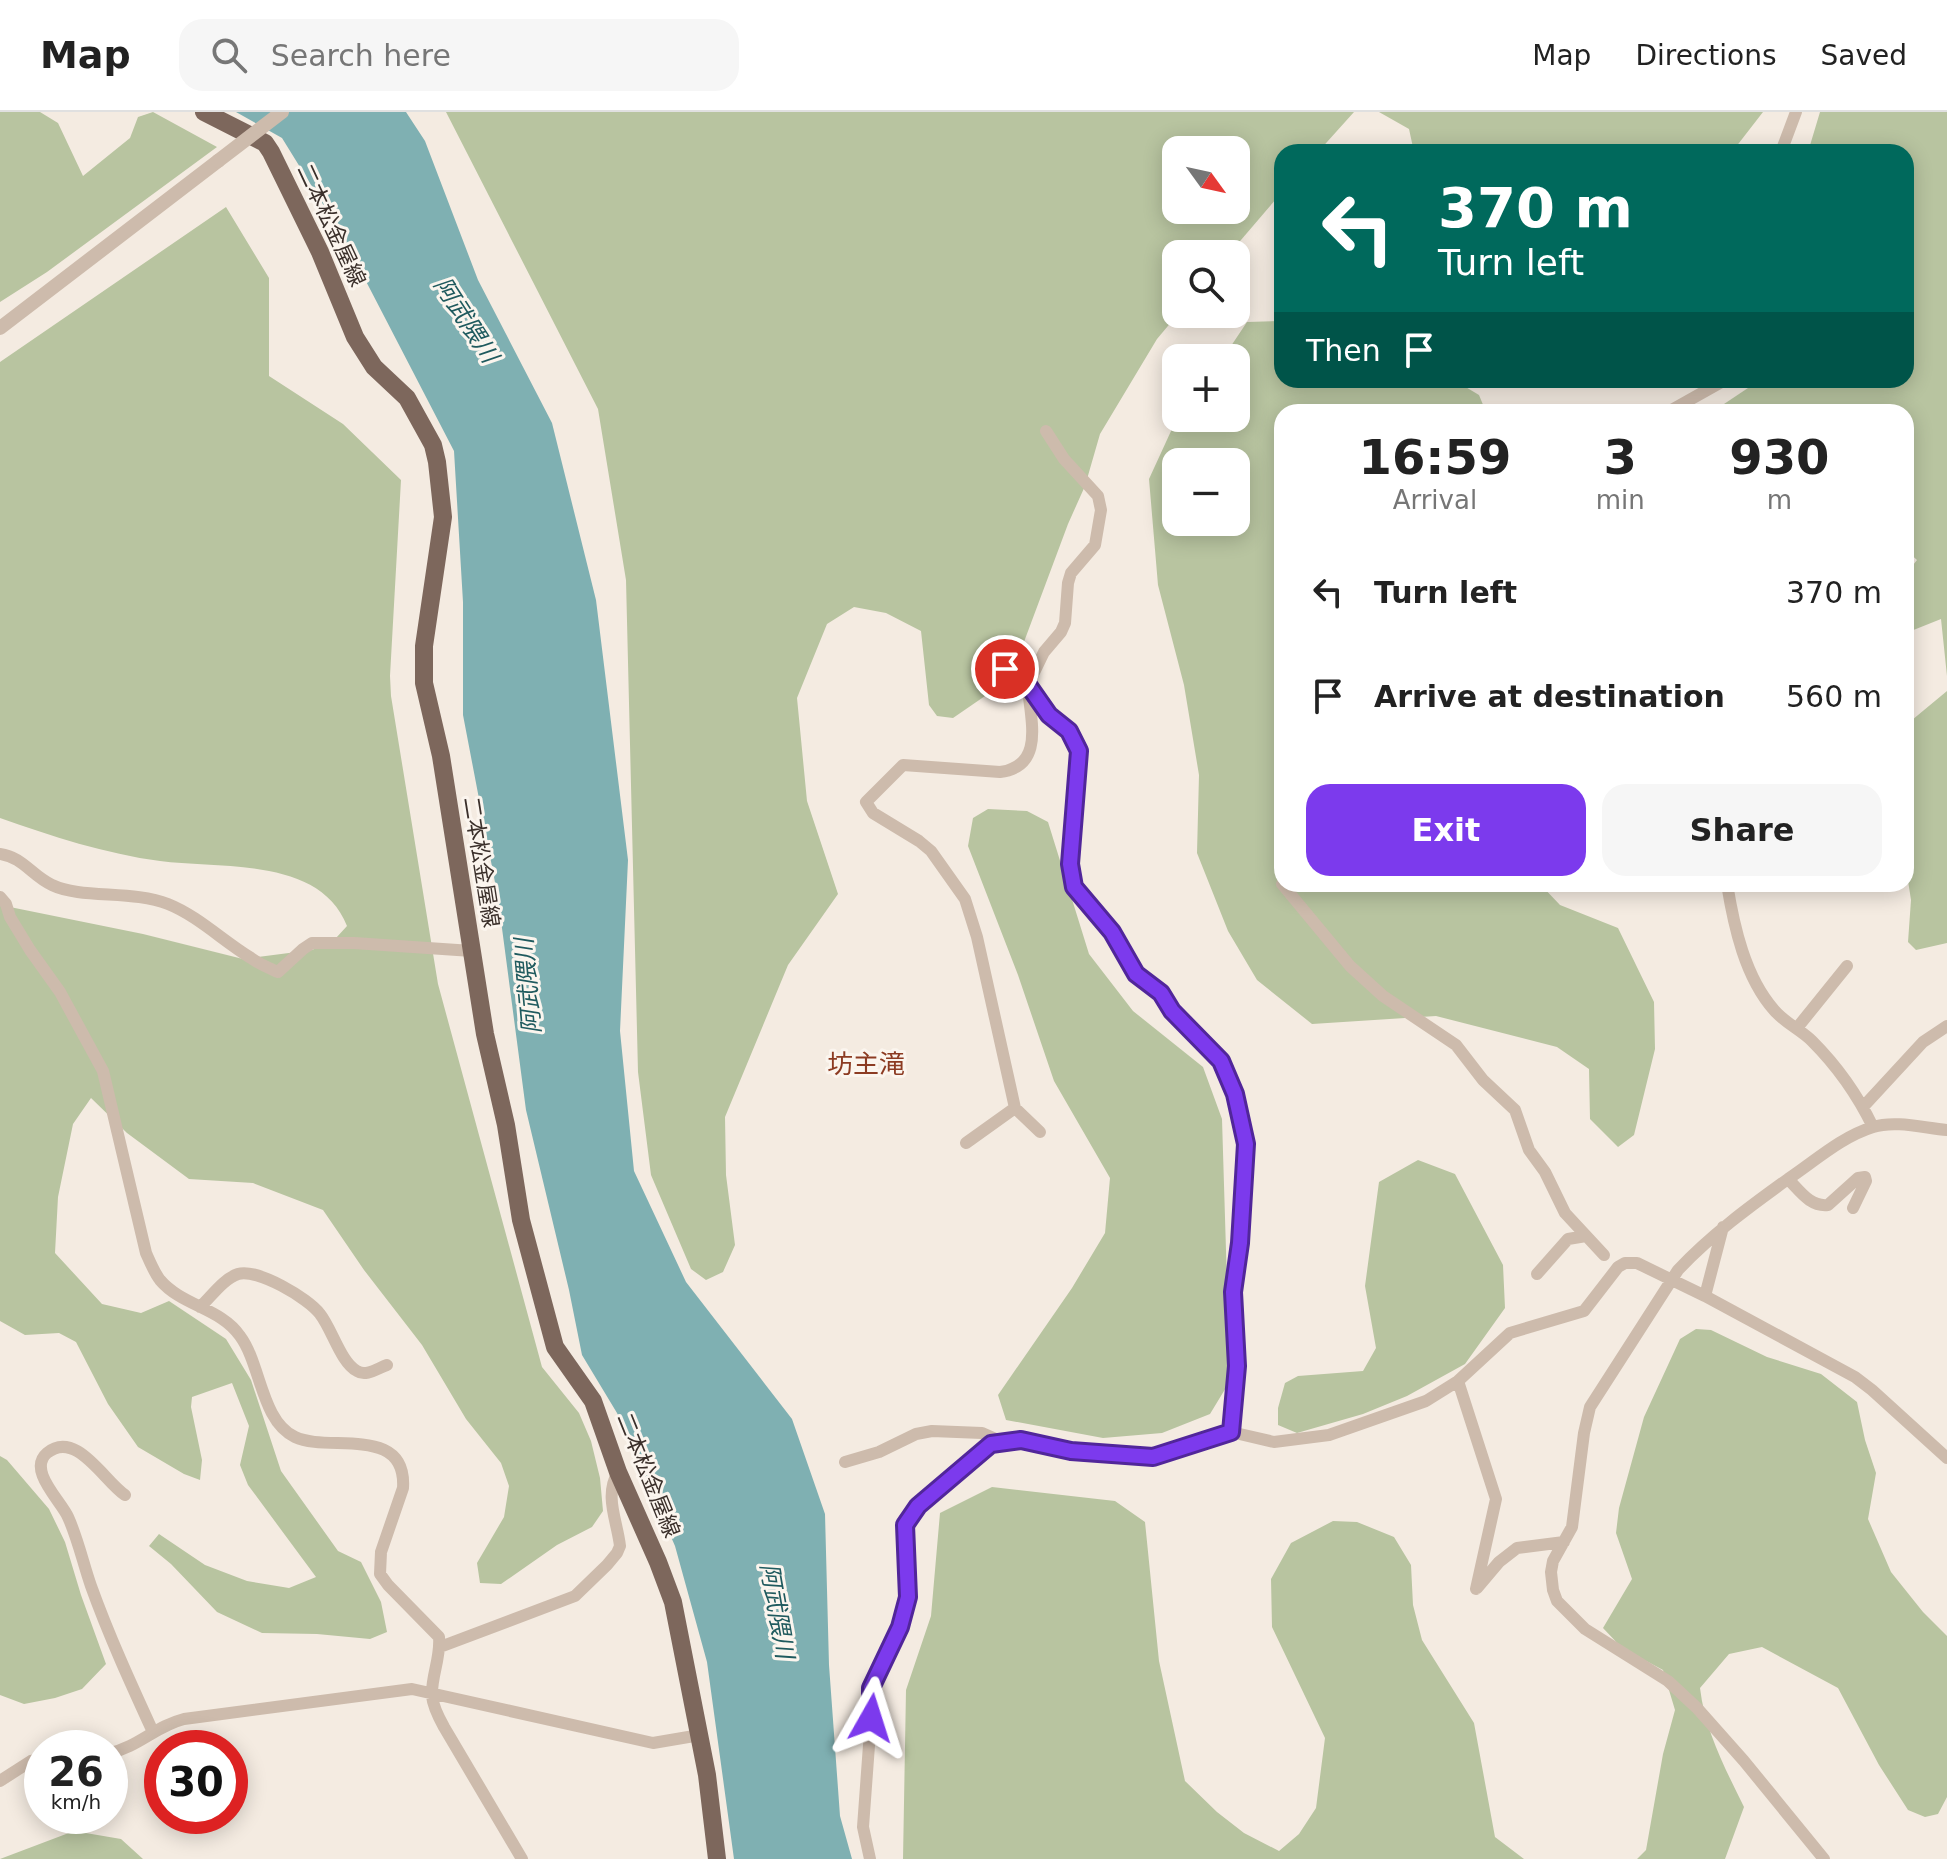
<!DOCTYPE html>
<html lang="en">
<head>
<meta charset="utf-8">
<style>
  body { margin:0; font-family:"DejaVu Sans","Noto Sans JP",sans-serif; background:#f6f6f6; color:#222; height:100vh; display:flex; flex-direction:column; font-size:30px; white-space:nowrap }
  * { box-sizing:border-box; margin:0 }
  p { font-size:26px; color:#767676 }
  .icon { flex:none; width:44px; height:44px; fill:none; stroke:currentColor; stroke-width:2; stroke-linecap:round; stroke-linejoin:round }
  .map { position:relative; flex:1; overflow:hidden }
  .side { position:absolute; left:1274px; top:292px; width:640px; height:488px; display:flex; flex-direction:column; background:#fff; border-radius:24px; box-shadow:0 4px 20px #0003 }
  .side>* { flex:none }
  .hud { position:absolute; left:1274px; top:32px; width:640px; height:244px; border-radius:24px; box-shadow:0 4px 20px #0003; background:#00695c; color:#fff; overflow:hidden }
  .needle { width:52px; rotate:123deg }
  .fabs { position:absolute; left:1162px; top:24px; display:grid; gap:16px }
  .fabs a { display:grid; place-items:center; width:88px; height:88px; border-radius:16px; background:#fff; box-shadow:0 4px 20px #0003; font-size:40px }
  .speed { position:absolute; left:24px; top:1618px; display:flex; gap:16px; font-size:40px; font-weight:700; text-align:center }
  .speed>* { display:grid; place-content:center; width:104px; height:104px; border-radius:50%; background:#fff; box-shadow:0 4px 20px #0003; line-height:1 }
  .speed small { font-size:20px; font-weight:400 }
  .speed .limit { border:12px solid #d22; background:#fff; color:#111 }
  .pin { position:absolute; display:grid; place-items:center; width:68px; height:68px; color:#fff; margin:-34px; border:4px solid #fff; border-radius:50%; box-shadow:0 2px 8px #0007 }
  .me { position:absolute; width:88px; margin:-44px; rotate:6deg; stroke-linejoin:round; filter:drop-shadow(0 0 6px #0008) }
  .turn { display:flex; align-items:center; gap:28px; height:168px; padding:0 32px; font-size:36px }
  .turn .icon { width:104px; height:104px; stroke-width:2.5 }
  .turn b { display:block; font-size:56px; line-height:68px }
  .then { display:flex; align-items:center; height:76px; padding:0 32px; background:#0003; gap:16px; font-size:30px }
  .eta { display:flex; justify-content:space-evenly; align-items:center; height:136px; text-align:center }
  .eta b { font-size:48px; font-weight:800; line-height:56px }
  .cta { display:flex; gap:16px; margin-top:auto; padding:16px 32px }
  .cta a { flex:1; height:92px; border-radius:24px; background:#7c3aed; color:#fff; font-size:32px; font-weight:800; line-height:92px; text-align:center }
  .cta a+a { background:#f6f6f6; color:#222 }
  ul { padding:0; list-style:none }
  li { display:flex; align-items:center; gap:24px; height:104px; padding:0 32px }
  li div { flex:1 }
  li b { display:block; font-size:30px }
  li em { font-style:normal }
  header { display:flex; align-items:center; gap:48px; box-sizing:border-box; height:112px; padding:0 40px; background:#fff; border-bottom:2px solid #e0e0e0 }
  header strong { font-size:38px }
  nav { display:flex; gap:44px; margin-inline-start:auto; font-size:28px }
  .search { width:560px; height:72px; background:#f6f6f6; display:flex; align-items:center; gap:20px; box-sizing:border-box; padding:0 28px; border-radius:24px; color:#767676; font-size:30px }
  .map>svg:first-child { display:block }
</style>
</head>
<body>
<header>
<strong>Map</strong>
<div class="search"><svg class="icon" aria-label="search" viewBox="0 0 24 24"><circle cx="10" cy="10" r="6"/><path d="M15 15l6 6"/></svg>Search here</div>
<nav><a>Map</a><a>Directions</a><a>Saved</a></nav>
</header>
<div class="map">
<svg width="1947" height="1747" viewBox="0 0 1947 1747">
  <rect width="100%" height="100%" fill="#f4ebe1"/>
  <!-- green -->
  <path fill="#b8c4a0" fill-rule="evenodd" d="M0,0H40L58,11L83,64L130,26L138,5L153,0L217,35L47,160L0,190Z
    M446,0H1354L1318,40H1282V80L1229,142H1176V202H1178L1157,227L1100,322L1085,374L1068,412L1015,554L985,584L953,606L937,604L929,593L921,519L886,501L854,495L827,512L797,586L807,689L838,782L788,853L725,1005L726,1063L735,1133L723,1160L706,1168L691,1157L651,1063L638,960L626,468L598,297ZM1176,38H1236V98H1176Z
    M1379,0H1763L1732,40H1414L1409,17Z
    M1820,0H1947V564L1941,507L1906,521V462L1917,448L1906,438V300H1712L1760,268H1906V40H1808Z
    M226,95L269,166V264L343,312L401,368L390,564L391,584L438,872L542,1255L579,1301L591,1329L600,1366L603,1399L592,1415L557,1433L501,1472L480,1471L477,1451L504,1405L509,1374L501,1351L466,1307L422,1233L364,1158L323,1098L253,1071L189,1067L127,1021L91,986L73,1012L58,1085L55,1141L102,1192L141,1201L169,1189L226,1227L251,1268L281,1359L338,1439L361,1450L381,1490L387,1520L370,1527L317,1522L262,1521L217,1500L171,1452L149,1434L159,1422L205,1453L247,1469L289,1476L316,1465L248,1373L240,1353L249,1314L232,1271L192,1285L191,1295L202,1348L200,1368L184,1362L138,1335L108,1292L76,1230L59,1221L25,1223L0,1209V793L143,822L243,847L312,838L336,826L347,814C320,744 219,757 160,749C106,742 51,724 0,706V250Z
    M1282,209V268H1454L1479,283L1486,300H1282V772H1540L1560,793L1618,816L1654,890L1655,937L1634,1023L1618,1035L1590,1007L1589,957L1557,935L1436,904L1312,912L1257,868L1228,819L1197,741L1199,663L1184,573L1158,473L1149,367L1177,306H1236V246H1223L1247,210ZM1176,350H1236V410H1176Z
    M1947,579V831L1916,838L1908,830L1911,788L1906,756V613Z
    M988,697L1027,699L1048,710L1089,842L1133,899L1203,955L1222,1007L1230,1269L1210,1302L1162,1321L1103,1326L1006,1308L998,1283L1072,1176L1105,1121L1110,1066L1054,969L1018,863L968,734L973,706Z
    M1418,1048L1455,1062L1503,1153L1505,1196L1465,1252L1407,1284L1363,1302L1297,1321L1278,1313V1296L1285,1271L1298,1264L1363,1259L1376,1236L1365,1174L1379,1070Z
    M1696,1217L1711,1218L1767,1245L1821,1262L1857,1290L1865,1328L1876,1361L1868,1407L1891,1460L1923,1500L1947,1524V1685L1938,1702L1925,1705L1908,1698L1879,1653L1838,1576L1762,1535L1729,1542L1700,1576C1705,1619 1725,1656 1744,1695L1725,1747H1637L1646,1738L1663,1642L1675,1598L1663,1558L1622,1536L1603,1516L1632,1467L1616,1421L1619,1396L1644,1305L1680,1227Z
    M0,1344L7,1348L49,1397L65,1430L81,1483L106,1552L82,1577L55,1586L24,1592L0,1583Z
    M992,1375L1115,1389L1145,1410L1159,1549L1185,1669L1217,1700L1244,1721L1279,1739L1299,1722L1316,1696L1325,1626L1272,1515L1271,1467L1291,1431L1333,1409L1357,1410L1394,1425L1411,1453L1413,1493L1422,1528L1474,1611L1495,1725L1524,1747H903L906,1578L931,1504L940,1401Z
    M74,1719L121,1727L143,1747H0Z"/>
  <!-- water -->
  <path fill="#7fb0b2" d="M236,0H406L425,29L478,168L552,311L596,488L628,748L620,919L634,1059L686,1170L792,1307L825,1402L829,1553L840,1704L852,1747H734L707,1550L675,1434L617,1301L582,1243L569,1178L526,998L498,786L463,603V490L454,339L342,123L282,26Z"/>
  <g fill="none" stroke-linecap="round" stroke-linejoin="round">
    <!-- minor -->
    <path stroke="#cdbbac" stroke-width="12" d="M1781,40L1796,0
      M1668,300L1725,268
      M1046,319L1064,347L1098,384L1101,398L1095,433L1071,461L1068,471L1065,511L1061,520L1044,540L1028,573L1049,603L1069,619L1079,639L1071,766L1074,775L1112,820L1136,862L1161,881L1172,899L1221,949L1235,982L1246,1032L1240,1131L1233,1180L1237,1254L1231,1320
      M991,546L1028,573C1029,604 1047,654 1000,660L903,653L866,690L873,701L919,729L931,739L965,787L977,825L1015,996L1040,1020
      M0,742C23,745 32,764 52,773C81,787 133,778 168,792C198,804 223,829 251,846C259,852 269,856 278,860L303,837L312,831H354L472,839
      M1282,772L1350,854L1383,884L1456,933L1483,968L1515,998L1529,1038L1545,1060L1565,1101L1604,1143
      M1727,772C1734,815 1745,865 1774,898C1785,911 1801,918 1812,929C1837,954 1858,984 1873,1015
      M0,785L6,792L10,805L30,838L60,880L103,959L146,1141C150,1150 154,1160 160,1168C182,1194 221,1196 240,1224C261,1252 261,1309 295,1325C328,1341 407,1312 403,1376L381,1440L380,1462L388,1473L439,1525C441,1546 431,1564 432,1584C433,1595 439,1606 444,1615L522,1747
      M1797,916L1847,854
      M1863,995L1923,930L1947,914
      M966,1031L1015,996
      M1788,1067C1800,1079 1810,1095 1828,1093L1858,1066L1865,1065L1866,1069L1853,1096
      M1537,1162L1568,1127L1586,1124
      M1705,1184L1723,1115
      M200,1195C211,1185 223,1167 238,1162C257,1156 308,1186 320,1202C332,1217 341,1251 357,1259C366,1265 378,1256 387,1253
      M1458,1269L1496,1387L1476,1477
      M845,1350L879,1340L916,1322L932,1319L982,1321L1000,1329
      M125,1383C104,1369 76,1317 47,1341C27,1358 61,1389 68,1405C78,1427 83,1451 91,1474C109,1524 131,1572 153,1620
      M1477,1476L1499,1450L1517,1436L1564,1430
      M440,1535L575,1484L607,1453L617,1441L620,1434C617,1408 604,1384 618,1360
      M110,1641C138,1635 156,1614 184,1607L412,1577L653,1631L700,1623
      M0,1669L31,1649L42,1647
      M870,1747L863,1715L871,1606V1576L900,1515L908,1485L905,1413L918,1394L991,1332L1021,1328L1071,1339L1153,1345L1231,1320L1274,1330L1329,1323L1426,1289L1458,1269L1510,1221L1584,1199L1618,1155L1625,1151H1637L1705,1184L1855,1265L1872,1278L1947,1346
      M1824,1747L1744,1649L1697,1596L1668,1569L1585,1517L1557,1489L1553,1478L1551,1460L1553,1449L1572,1415L1584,1321L1590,1295L1678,1158C1711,1123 1749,1095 1788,1067C1815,1049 1841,1025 1873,1015C1895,1008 1924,1016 1947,1018"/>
    <!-- tertiary -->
    <path stroke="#cdbbac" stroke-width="14" d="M0,216L218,49"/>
    <!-- primary -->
    <path stroke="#7d675c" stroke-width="18" d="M204,0L265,31L271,40L320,140L355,225L374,255L407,286L433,333L437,350L443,405L424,534V571L441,644L485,922L506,1013L521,1108L555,1235L593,1289L618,1360L658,1450L673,1490L707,1663L717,1747"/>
    <!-- tertiary-bridge -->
    <path stroke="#cdbbac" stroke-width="14" d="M218,49L282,0"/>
  </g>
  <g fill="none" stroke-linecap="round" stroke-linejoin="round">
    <!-- route casing -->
    <g stroke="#51269a" stroke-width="20">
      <path id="route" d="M871,1606V1576L900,1515L908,1485L905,1413L918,1394L991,1332L1021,1328L1071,1339L1153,1345L1231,1320L1237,1254L1233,1180L1240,1131L1246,1032L1235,982L1221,949L1172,899L1161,881L1136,862L1112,820L1074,775L1070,752L1079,639L1069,619L1049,603L1028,573L1005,557"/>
    </g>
    <!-- route -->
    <use href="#route" stroke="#7c3aed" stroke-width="14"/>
  </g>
  <g text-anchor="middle" stroke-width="6" stroke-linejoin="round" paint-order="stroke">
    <!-- street labels -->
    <g font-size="22" fill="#3b302b" stroke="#fbf5ee">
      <text transform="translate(332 113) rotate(65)" y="8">二本松金屋線</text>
      <text transform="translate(482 750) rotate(81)" y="8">二本松金屋線</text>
      <text transform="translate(649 1363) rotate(68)" y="8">二本松金屋線</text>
    </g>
    <!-- water labels -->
    <g font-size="24" font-style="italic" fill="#1f5a5e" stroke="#fbf5ee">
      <text transform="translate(466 208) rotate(57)" y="8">阿武隈川</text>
      <text transform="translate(528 874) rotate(-95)" y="8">阿武隈川</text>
      <text transform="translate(777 1499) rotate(80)" y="8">阿武隈川</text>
    </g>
    <!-- quarter labels -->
    <g font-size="26" fill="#8c3b22" stroke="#fbf5ee">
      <text x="866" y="961">坊主滝</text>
    </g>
  </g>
</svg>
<div class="fabs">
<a><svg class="needle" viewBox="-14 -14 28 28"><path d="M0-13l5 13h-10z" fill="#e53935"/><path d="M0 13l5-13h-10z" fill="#767676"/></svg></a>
<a><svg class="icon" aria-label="search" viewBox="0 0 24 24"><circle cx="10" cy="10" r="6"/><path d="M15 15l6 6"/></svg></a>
<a>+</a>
<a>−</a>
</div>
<div class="speed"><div>26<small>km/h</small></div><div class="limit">30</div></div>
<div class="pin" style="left:1005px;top:557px;background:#d93025"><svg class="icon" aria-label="arrive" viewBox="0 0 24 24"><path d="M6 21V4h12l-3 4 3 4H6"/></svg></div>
<svg class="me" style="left:871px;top:1606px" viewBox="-20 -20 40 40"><path d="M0-17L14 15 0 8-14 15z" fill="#7c3aed" stroke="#fff" stroke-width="4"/></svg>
<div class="hud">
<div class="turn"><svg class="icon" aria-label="left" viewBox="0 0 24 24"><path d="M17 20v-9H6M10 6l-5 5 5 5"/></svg><div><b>370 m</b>Turn left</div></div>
<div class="then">Then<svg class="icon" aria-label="arrive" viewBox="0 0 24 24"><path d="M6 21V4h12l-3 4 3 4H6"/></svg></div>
</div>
<section class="side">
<div class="eta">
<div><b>16:59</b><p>Arrival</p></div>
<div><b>3</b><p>min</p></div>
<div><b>930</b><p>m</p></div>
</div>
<ul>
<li><svg class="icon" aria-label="left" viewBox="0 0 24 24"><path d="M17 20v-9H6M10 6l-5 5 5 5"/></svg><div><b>Turn left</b></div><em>370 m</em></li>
<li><svg class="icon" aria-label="arrive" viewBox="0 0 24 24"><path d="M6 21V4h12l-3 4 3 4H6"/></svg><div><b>Arrive at destination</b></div><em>560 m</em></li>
</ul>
<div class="cta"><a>Exit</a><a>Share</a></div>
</section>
</div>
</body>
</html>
